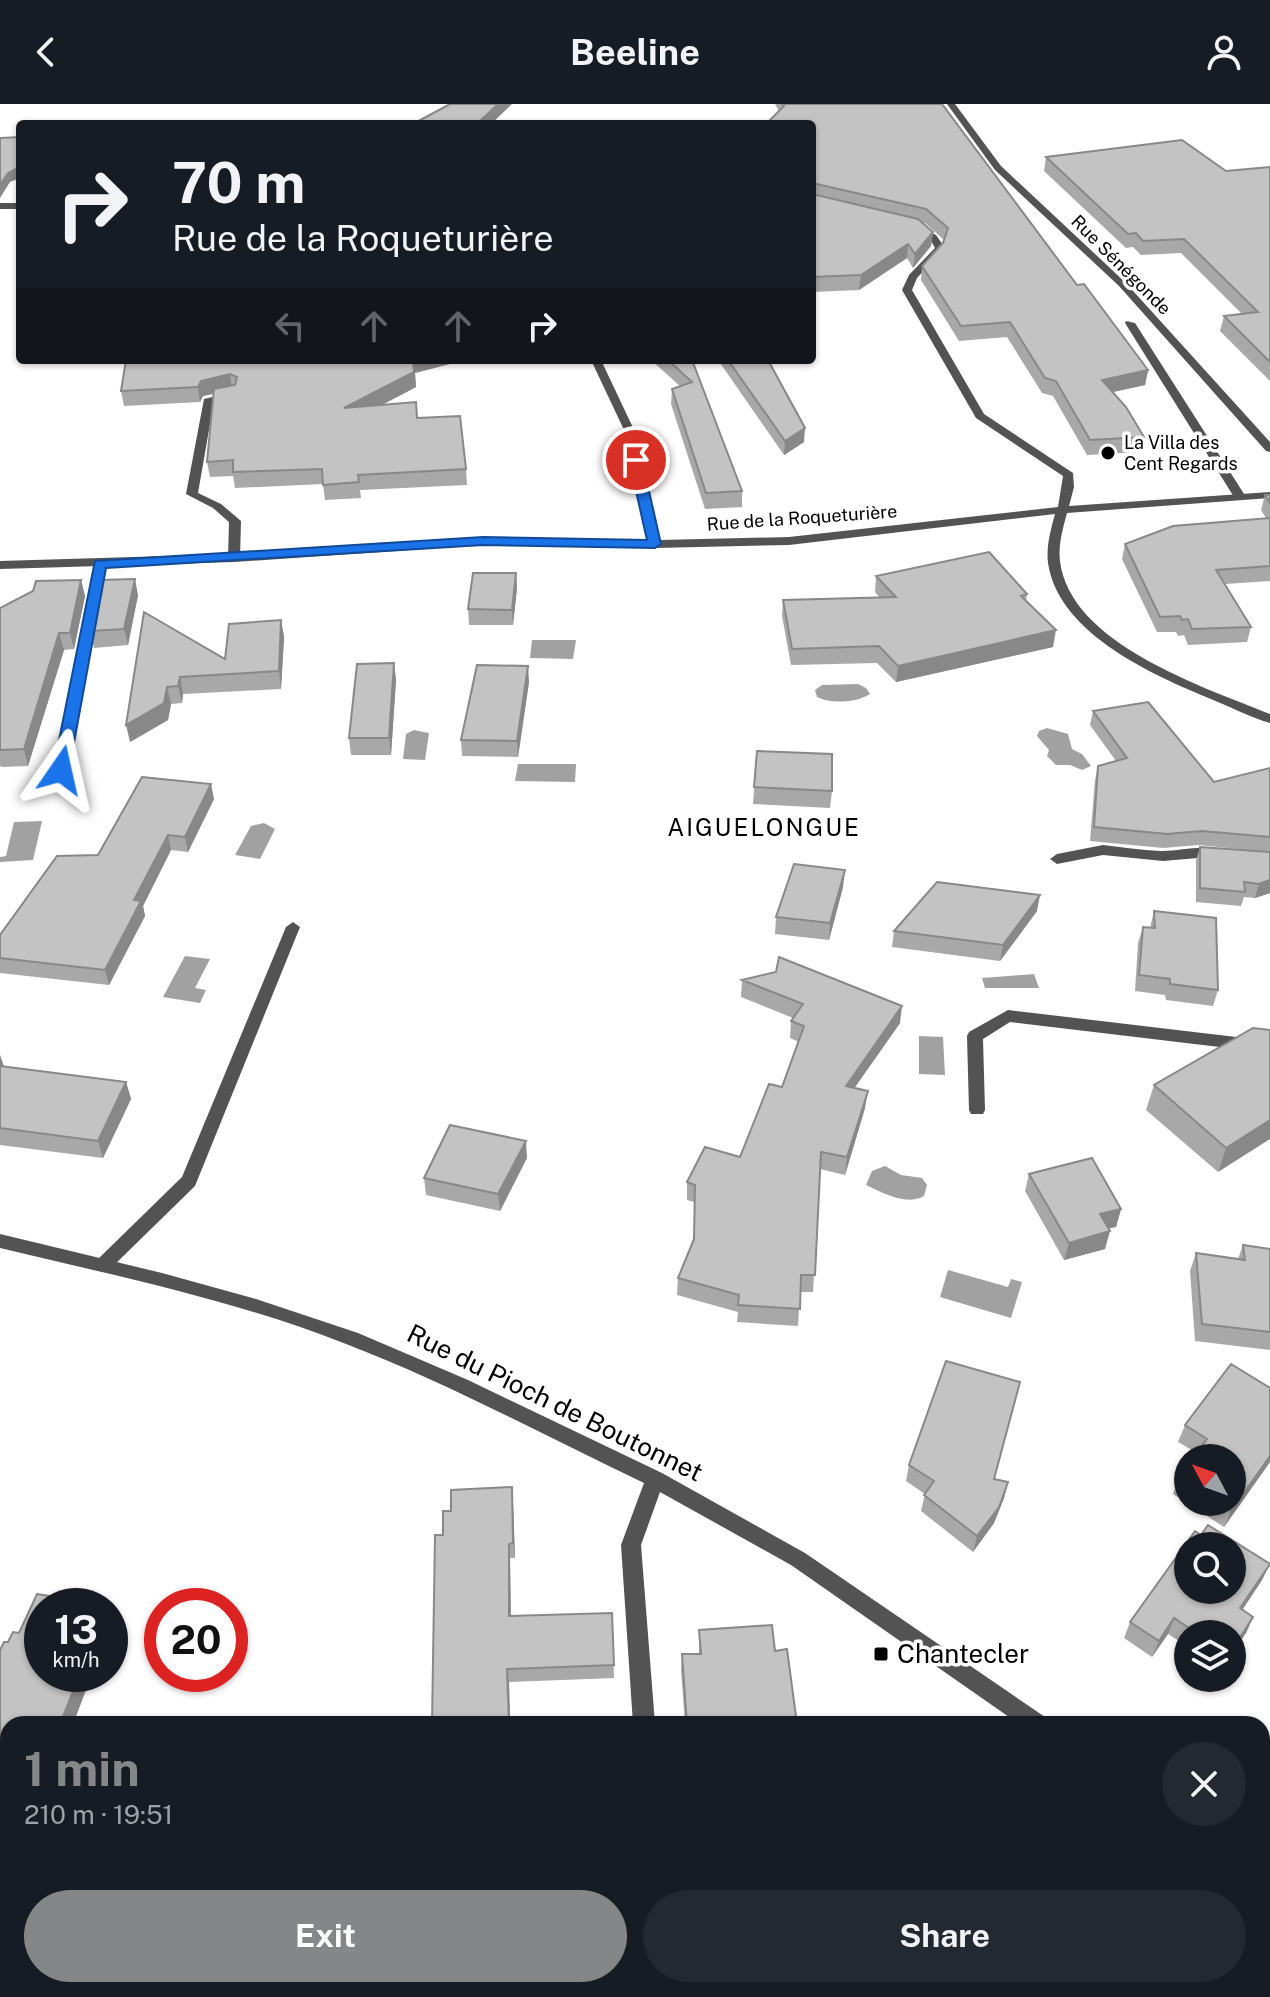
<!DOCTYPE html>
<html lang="en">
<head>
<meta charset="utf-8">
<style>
  body { margin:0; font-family:"Public Sans",sans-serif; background:#242831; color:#f1f3f6; height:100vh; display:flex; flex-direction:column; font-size:30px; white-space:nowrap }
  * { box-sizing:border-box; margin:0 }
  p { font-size:26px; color:#9ea1a6 }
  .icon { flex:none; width:44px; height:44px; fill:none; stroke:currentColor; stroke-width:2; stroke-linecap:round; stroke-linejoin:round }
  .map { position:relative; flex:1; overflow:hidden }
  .details { position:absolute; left:0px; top:1612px; width:1270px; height:282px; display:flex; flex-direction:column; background:#171b24; border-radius:24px 24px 0 0; box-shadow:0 2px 6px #0004 }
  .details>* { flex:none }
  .top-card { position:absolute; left:16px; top:16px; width:800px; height:244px; border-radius:8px; box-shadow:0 2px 6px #0004; background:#171b24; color:#f1f3f6; overflow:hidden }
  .needle { width:52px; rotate:311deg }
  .buttons { position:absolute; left:1174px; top:1340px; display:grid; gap:16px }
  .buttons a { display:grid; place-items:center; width:72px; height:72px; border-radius:50%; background:#171b24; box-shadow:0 2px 6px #0004; font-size:40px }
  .speed { position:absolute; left:24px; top:1484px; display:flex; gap:16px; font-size:40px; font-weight:700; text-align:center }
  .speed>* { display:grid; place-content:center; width:104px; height:104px; border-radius:50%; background:#171b24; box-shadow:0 2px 6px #0004; line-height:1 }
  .speed small { font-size:20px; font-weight:400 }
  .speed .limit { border:12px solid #d22; background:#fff; color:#111 }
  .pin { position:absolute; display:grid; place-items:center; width:68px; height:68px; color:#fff; margin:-34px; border:4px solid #fff; border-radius:50%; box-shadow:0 2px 8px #0007 }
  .me { position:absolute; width:88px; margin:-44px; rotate:11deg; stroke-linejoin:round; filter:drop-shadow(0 0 6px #0008) }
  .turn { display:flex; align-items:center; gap:28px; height:168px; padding:0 24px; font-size:36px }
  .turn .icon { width:104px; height:104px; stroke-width:2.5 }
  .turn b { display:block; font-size:56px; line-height:68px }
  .lanes { display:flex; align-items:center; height:76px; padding:0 24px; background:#0003; justify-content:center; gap:40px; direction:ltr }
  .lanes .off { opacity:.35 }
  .round { display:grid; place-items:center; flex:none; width:84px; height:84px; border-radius:42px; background:#242831 }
  .overview { display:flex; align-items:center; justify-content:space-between; height:136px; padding:0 24px }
  h1 { font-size:48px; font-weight:700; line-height:60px; color:#858687 }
  .button { display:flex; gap:16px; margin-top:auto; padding:16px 24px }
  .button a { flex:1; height:92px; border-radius:48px; background:#858687; color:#fff; font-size:32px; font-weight:700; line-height:92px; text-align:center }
  .button a+a { background:#242831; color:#f1f3f6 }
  header { display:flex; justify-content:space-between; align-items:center; height:104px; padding:0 24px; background:#171b24; font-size:36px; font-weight:700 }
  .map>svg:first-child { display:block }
</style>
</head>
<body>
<header><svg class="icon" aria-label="back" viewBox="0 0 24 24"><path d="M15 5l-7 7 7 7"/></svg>Beeline<svg class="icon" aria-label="person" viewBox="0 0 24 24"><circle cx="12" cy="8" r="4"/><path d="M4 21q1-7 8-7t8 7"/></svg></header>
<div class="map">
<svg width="1270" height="1893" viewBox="0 0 1270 1893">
  <rect width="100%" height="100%" fill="#fff"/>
  <!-- green -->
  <path fill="#dadada" d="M1262,1826L1270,1831V1893H917L916,1886H1262Z"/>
  <!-- water -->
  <path fill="#a1a1a1" d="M532,536H576L573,555L530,554Z
    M858,580L866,584L870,590C856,599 831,600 817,593L815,586L822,581Z
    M1047,624L1068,630L1072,645L1082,650L1091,662L1082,666L1070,661H1056L1047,652L1049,646L1037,632L1039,627Z
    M414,626L429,629L425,656L403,655L406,630Z
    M518,660H576L575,678L515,677Z
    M42,717L33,756L0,758V753L6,752L14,718Z
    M264,719L275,725L260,755L235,751L251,722Z
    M185,852L210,855L195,884L206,886L200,899L163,893Z
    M1034,870L1039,884H985L982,874Z
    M919,932L943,933L945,971L919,970Z
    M885,1062L901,1071L922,1074L927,1081L924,1092C906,1102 883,1089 866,1081L872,1067Z
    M948,1166L1008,1183L1011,1175L1022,1178L1011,1214L940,1193Z"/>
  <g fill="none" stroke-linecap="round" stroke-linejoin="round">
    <!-- service -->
    <path fill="#535353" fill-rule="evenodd" d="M0,99H20V105H0Z
      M1126,217L1135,219L1246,393L1244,395L1234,393L1125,219Z
      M233,288L238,291L237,293L214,297L198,389L221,400L241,417L240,454L234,458L228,454L229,418L213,404L186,390L204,295Z
      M100,456L106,460L68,666L61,670L54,666L94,460Z
      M1103,741C1122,743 1141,746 1160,747C1180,748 1212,737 1228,751L1221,756L1198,754L1163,757L1103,751L1057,760L1050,755L1057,750Z
      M293,818L300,823L195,1082L109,1166L103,1168L97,1166L94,1161L97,1156L182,1073L286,823Z
      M1008,906L1270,937V949L1010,918L983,935L985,1006L983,1010H971L969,1006L967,932L969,928Z"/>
    <!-- minor -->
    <path fill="#535353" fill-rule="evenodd" d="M947,0H955L1001,62L1125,178L1270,338V348L1266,347L1119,182L995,66Z
      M913,119L936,131L945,144L917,174L912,186L984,310L1073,369L1074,383L1069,402L1270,388V394L1067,409C1063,424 1058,441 1060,457C1070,540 1204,583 1270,610V619C1252,614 1235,605 1218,598C1158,573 1059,532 1048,459C1046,442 1051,425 1055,410L789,441L655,444L483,441L234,458L0,465V457L234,450L483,433L648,436L625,328L591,256H601L635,328L660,436L789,433L1058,403L1063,372L976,314L902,186L909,171L935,144L930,135L910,124V120Z
      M0,1130L162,1169L256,1195L358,1229L468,1276L662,1369L805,1449L1045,1613L1048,1620H1019L791,1461L660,1388L641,1441L655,1620H633L621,1441L644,1379C545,1332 448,1279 346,1240C235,1196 116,1172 0,1144Z
      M1262,1758L1270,1761V1785L1262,1782Z
      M652,1886H676V1893H652Z"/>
  </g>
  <!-- wall -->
  <path fill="#a8a8a8" d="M775,0H942L1077,181L1148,266L1145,281L1113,288L1144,333L1141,348L1087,351L1053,292L1042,289L1007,233L959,237L921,176L922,162L944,136L925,119H922L933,128L931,142L913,164L907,154L859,186L812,188V20L779,7Z
    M1046,53L1226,67L1270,63V277L1220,227L1224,212L1242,210L1181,149L1141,151L1133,143L1126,144L1044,67Z
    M126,256H465L415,269L416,283L381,301L418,314L466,365L467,381L360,386L361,394L325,396L323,380L235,384L233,372L210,373L207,358L214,290L203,292L200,298L124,302L121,287Z
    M651,256H692L742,387V403L705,405L671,300L672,285L680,282Z
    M718,256H768L804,338L784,351Z
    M1265,391H1270V477L1225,480L1251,523L1247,538L1188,541L1184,531L1178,532L1176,528H1157L1122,455L1125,440L1266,414L1261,406Z
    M516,469L517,484L513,521H469L468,505Z
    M876,472L1027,490L1026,497L1053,543L896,578L877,559L791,561L782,512L783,496L880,494L875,488Z
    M81,476L85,492L74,545L64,546L28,662L2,663L0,662V504Z
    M138,491L128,541L94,544L90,527Z
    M144,508L225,555L281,516L284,533L281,585L183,590L182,599L171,600L168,616L130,638Z
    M394,559L396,576L391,651H351L349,634Z
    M529,578L518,653L462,652L461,636Z
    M1093,607L1214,678L1270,664V748L1198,741L1163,744L1090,737L1095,676L1098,662L1116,657L1090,621Z
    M757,647L832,687L830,704L753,700Z
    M214,695L188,748L171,746L143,802L145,812L109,881L0,869V831L98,751Z
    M1200,743L1270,748V789L1255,794L1244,793L1241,802L1196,798V757Z
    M843,783L829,836L775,830L776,813Z
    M1037,807L1000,857L892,843L894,827Z
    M1154,807L1218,886L1213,902L1166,896L1165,891L1135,887L1138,839L1143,823L1150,824Z
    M742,876L900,919L854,984L865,1004L845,1071L820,1065L813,1188H800L798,1222L737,1218L738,1208L677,1191L678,1174L694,1136V1098L687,1096V1078L740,1053L782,983L799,938L790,934L791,917L793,914L741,893Z
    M1270,926L1218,1068L1146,1006L1154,981Z
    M0,951L4,963L126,978L131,995L103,1054L0,1041Z
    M527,1054L500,1107L426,1091L424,1074Z
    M1029,1070L1121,1105L1116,1123L1108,1124L1105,1145L1064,1156L1025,1087Z
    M1243,1141L1270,1145V1246L1195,1237L1190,1167L1196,1149L1238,1155Z
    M1270,1284V1358L1224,1423L1173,1390L1179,1373L1188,1361V1398H1232L1197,1349L1178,1338L1185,1321Z
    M909,1361L1008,1378L1004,1394L994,1419L973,1448L921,1407L925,1390L906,1377Z
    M513,1398L515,1454H510L511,1512L612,1509L614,1574L509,1578L510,1620H432L451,1407Z
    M1262,1476L1242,1506L1253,1513L1246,1529L1188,1530V1543L1168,1530L1152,1553L1124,1534L1130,1518Z
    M699,1526L775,1547L797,1620H685L681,1565L682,1550H699Z
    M0,1546L42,1570H92L73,1620H8V1710L0,1708Z"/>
  <!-- shaded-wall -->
  <path fill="#888" d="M498,0H512L491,20H477Z
    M20,63V74L10,78L0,94V81L8,69Z
    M933,128L931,142L913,164L915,150Z
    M908,140L907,154L859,186L861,171Z
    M413,256H465L415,269L416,283L346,320L344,304Z
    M1148,266L1145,281L1099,291L1102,276Z
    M230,270L232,285L203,292L200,298L198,283L201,277Z
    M805,324L804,338L784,351L785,337Z
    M516,469L517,484L513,521L512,506Z
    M135,475L138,491L128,541L124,525Z
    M81,476L85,492L74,545L70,529Z
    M281,516L284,533L281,585L279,567Z
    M1056,526L1053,543L896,578L898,562Z
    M59,529L64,546L28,662L24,645Z
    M394,559L396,576L391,651L389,634Z
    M528,562L529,578L518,653L517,637Z
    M180,573L183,590L182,599L178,582Z
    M167,583L171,600L168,616L130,638L126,621Z
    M211,680L214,695L188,748L185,733Z
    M168,731L171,746L143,802L145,812L109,881L105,866L134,796Z
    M845,766L843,783L829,836L830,819Z
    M1270,776V789L1255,794L1259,780Z
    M1040,791L1037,807L1000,857L1003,841Z
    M902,902L900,919L844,999L846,982Z
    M0,951L5,966L0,974Z
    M126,978L131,995L103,1054L98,1037Z
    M868,987L865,1004L845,1071L847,1053Z
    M1270,1016V1035L1218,1068L1226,1044Z
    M526,1037L527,1054L500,1107L498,1090Z
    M1121,1105L1116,1123L1095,1127L1100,1110Z
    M1110,1127L1105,1145L1064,1156L1069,1139Z
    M1270,1352V1358L1224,1423L1231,1407Z
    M1008,1378L1004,1394L994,1419L973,1448L977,1432Z
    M512,1383L513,1398L515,1454L513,1439Z
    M509,1440L510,1454L511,1526L509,1512Z
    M1270,1460L1262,1476L1233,1520L1240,1504Z
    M110,1509L113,1516L110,1524Z
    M1253,1513L1246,1529L1232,1550V1546Z
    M1174,1514L1168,1530L1152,1553L1159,1537Z
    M507,1565L509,1578L510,1620H509Z
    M80,1570H92L73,1620H60Z"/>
  <!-- building -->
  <path fill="#c3c3c3" stroke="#888" stroke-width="2" fill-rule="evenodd" d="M450,0H498L477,20H413Z
    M782,0H942L1077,181L1084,180L1148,266L1102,276L1126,303L1144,333L1090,336L1056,277L1045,274L1010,218L961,222L922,162L943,139L948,124L926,105L812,79V20H766L784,2Z
    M20,33V63L8,69L0,81V34Z
    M1182,36L1226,67L1270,63V258L1224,212L1258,208L1184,135L1143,137L1136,129L1128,130L1046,53Z
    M812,88V90L918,115L933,128L915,150L908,140L861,171L812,173Z
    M126,256H413L414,268L344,304L416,298L417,314L460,312L466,365L358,371L359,378L323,381L322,365L233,368V356L207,358L214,285L235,281L237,273L230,270L201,277L198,283L121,287Z
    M668,256H692L742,387L706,389L672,285L692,278Z
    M728,256H768L805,324L785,337Z
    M1265,391H1270V399Z
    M1270,414V462L1216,466L1251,523L1192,525L1188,515L1182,516L1180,512L1160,513L1125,440L1173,422Z
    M989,448L1027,490L1021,492L1056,526L898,562L879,542L792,545L783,496L896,493L876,472Z
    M473,469H516L512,506L468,505Z
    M135,475L124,525L90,527L99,476Z
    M81,476L70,529H59L24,645L0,646V504L33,487L36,477Z
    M144,508L225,555L229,520L281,516L279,567L180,573L178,582L167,583L164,599L126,621Z
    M394,559L389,634H349L357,560Z
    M477,561L528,562L517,637L461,636Z
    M1148,598L1214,678L1270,664V733L1202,727L1167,730L1094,723L1098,662L1127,654L1093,607Z
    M757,647L832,650V687L754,683Z
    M142,673L211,680L185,733L168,731L134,796L141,797L105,866L0,854V831L57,752L98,751Z
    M1200,743L1270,748V776L1259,780L1244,778L1245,788L1200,784Z
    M794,760L845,766L830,819L776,813Z
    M937,778L1040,791L1003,841L894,827Z
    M1154,807L1216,814L1218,886L1170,880V875L1139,871L1143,823L1155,824Z
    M779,853L902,902L846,982L868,987L847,1053L821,1048L815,1171H801L800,1205L738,1201L739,1191L678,1174L694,1135L695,1081L687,1078L705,1043L740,1053L769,980L782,983L804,922L791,917L803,900L742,876L776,868Z
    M1253,924L1270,926V1016L1226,1044L1154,981Z
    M0,962L126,978L98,1037L0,1024Z
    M450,1021L526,1037L498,1090L424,1074Z
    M1092,1054L1121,1105L1100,1110L1110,1127L1069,1139L1029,1070Z
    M1243,1141L1270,1145V1228L1202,1220L1196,1149L1245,1156Z
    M946,1257L1020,1278L994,1375L1008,1378L999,1403L977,1432L924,1391L934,1377L909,1361Z
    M1231,1260L1270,1284V1352L1231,1407L1217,1398H1232V1354H1193L1207,1335L1185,1321Z
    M1188,1361V1379L1179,1373Z
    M512,1383L513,1439L509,1440V1512L612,1509L614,1561L507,1565L509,1620H432L435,1431H443V1407H451V1386Z
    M1208,1421L1270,1460L1240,1504L1253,1513L1232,1546V1530H1198L1174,1514L1159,1537L1130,1518L1195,1427L1201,1431ZM1188,1442H1232V1486H1188Z
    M37,1490L107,1501L42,1502V1570H80L60,1620H8V1699L0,1697V1546L4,1538H8L13,1528L19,1529Z
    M772,1521L775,1547L787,1545L797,1620H687L682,1550H701L699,1526Z
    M417,1886H621V1893H417Z
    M722,1886H837L838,1893H723Z"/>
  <!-- route -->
  <path fill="#1a73e8" stroke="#114b97" stroke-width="2" d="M636,352L642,356L661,440L655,444L483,441L106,464L69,666L61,671L53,666L95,457L483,433L647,436L629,356Z"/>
  <!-- markers -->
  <g fill="#000" stroke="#fff" stroke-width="3">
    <circle cx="1108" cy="349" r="8"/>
    <rect x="873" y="1542" width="16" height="16" rx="4"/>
  </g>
  <g text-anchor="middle" stroke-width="7" stroke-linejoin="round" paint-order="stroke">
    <!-- far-street labels -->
    <g font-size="18" fill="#000" stroke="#fff">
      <text transform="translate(1121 161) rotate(45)" y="6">Rue Sénégonde</text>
      <text transform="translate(802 414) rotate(-4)" y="6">Rue de la Roqueturière</text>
    </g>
    <!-- far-poi labels -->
    <g font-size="18" fill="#000" stroke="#fff" text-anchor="start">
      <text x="1124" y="345">La Villa des<tspan x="1124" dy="21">Cent Regards</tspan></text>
    </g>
    <!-- neighbourhood labels -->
    <g font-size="24" letter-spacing="2" fill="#000" stroke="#fff">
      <text x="764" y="732">AIGUELONGUE</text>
    </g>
    <!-- near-street labels -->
    <g font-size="26" fill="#000" stroke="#fff">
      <text transform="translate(555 1299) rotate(26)" y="9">Rue du Pioch de Boutonnet</text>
    </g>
    <!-- near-poi labels -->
    <g font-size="26" fill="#000" stroke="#fff" text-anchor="start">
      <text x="897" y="1559">Chantecler</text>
    </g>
  </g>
</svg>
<div class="buttons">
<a><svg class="needle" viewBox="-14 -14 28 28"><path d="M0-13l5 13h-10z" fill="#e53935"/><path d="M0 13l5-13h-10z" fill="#9ea1a6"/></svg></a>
<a><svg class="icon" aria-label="search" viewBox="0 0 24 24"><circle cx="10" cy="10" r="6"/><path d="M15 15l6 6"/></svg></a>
<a><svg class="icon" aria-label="layers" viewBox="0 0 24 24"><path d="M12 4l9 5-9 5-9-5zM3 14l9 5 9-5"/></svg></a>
</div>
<div class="speed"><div>13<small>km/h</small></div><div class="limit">20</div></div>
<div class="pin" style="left:636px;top:356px;background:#d93025"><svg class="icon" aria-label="arrive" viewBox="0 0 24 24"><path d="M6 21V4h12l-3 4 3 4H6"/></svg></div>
<svg class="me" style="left:61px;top:666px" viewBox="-20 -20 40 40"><path d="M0-17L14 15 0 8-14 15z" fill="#1a73e8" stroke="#fff" stroke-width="4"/></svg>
<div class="top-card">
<div class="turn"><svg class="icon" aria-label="right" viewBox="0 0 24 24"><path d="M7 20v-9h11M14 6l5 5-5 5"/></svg><div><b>70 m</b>Rue de la Roqueturière</div></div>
<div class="lanes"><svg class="icon off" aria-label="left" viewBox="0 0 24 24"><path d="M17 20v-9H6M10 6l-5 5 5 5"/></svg><svg class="icon off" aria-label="ahead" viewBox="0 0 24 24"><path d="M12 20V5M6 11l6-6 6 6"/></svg><svg class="icon off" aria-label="ahead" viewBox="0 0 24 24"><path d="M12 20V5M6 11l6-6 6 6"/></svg><svg class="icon" aria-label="right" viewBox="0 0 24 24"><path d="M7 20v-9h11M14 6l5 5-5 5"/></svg></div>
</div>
<section class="details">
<div class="overview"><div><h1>1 min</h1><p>210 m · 19:51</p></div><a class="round"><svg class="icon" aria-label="close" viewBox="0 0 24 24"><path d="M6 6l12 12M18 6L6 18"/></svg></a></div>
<div class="button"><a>Exit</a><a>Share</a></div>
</section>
</div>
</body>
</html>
